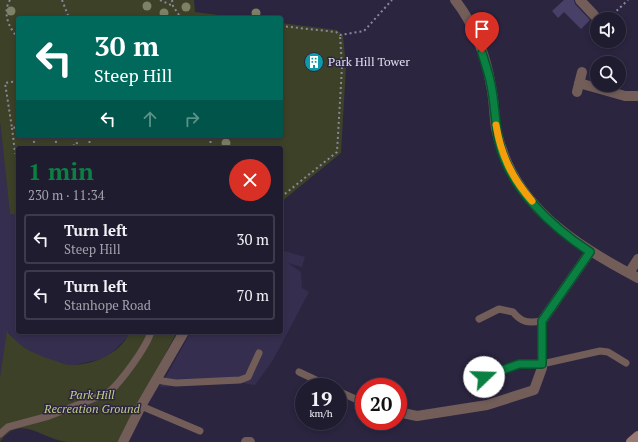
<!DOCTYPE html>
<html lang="en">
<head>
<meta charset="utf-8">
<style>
  body { margin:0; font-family:"PT Serif",serif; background:#282538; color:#f1f3f6; height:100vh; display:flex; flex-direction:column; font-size:15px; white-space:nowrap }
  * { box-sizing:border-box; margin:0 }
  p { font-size:13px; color:#a2a1ab }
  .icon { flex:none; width:22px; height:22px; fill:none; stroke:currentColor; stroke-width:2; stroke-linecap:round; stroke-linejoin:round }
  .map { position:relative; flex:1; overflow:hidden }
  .side { position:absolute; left:16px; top:146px; width:267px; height:188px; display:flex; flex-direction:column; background:#201c30; border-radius:4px; box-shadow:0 2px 6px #0003,0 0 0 1px #3d3a4c }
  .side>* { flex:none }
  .top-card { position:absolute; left:16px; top:16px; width:267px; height:122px; border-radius:4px; box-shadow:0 2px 6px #0003,0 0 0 1px #3d3a4c; background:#00695c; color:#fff; overflow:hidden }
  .controls { position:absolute; left:590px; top:12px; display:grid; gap:8px }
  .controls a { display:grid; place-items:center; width:36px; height:36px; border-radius:50%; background:#201c30; box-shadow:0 2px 6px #0003,0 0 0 1px #3d3a4c; font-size:20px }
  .speed { position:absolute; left:295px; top:378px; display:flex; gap:8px; font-size:20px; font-weight:700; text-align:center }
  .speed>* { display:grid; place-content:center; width:52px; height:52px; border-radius:50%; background:#201c30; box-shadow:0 2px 6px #0003,0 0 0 1px #3d3a4c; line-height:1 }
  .speed small { font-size:10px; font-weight:400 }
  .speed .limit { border:6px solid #d22; background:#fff; color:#111 }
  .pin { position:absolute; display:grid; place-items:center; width:34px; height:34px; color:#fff; margin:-41px -17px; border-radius:50% 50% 50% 0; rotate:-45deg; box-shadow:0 0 4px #0007 }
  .pin .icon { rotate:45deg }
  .me { position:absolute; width:44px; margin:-22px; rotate:69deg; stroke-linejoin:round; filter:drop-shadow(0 0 3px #0008) }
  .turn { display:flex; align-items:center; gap:14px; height:84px; padding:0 12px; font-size:18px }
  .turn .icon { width:52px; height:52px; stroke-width:2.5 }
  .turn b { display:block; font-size:28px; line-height:34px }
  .lanes { display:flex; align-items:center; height:38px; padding:0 12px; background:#0003; justify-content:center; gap:20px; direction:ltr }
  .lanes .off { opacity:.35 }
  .round { display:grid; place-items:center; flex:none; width:42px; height:42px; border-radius:21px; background:#282538 }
  .summary { display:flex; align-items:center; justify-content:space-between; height:68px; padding:0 12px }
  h1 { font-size:24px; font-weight:700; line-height:30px; color:#0b8043 }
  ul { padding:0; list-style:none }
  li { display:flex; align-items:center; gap:12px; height:50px; margin:0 8px 6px; padding:0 4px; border:2px solid #3d3a4c; border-radius:4px }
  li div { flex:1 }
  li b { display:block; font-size:15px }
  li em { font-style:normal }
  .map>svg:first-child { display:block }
</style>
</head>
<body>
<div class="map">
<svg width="638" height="442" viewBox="0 0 638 442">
  <rect width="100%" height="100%" fill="#2b2540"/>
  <!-- built -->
  <path fill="#362e4e" d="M0,122L10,214H18V332H130L128,337L106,358L70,366L38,356L16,342L8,331L0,377Z
    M281,250L305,257L302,267L288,263L301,272L302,288L309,292L273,360L255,385L242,383L160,387L191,332H281Z"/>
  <!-- green -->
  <path fill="#3d4128" d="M0,0H194L195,12L242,18H18V136H281V23L337,30L343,35L346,67L341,153L281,202V148H18V214H10L0,122Z
    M7,331C20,348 36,355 56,361C61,363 66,365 71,365C94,365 120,354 130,332H177L118,442C101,442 84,442 67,442C43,440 20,412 0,442V377Z"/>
  <!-- building -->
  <path fill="#484066" d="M564,0H574L575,4L590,20L581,29L564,12L558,18L552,11Z
    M306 62a8 8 0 1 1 16 0a8 8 0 1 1-16 0Z"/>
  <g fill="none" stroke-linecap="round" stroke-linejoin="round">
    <!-- path -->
    <path stroke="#8b879d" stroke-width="2" stroke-dasharray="2 3" stroke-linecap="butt" d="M10,0C2,13 9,28 18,38
      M62,0L69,18
      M160,0L173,6
      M172,0L173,6L181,18
      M605,18L608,19L628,0
      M281,26L336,32L340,35L364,31L392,0
      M18,81L5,83L12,128L18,127
      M12,128L15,153H18
      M33,136L35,148
      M55,136L57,148
      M89,136L90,148
      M210,136L211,148
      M53,148L77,145L76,136
      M281,197L337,152L342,67L340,35"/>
    <!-- service -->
    <path stroke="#725d59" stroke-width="7" d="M479,319L499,309L513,312C522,323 528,323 542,321
      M299,372L331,387
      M484,377L519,364H542L600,351L608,352L626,363
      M156,380L176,383L240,380L248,377L259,353
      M338,391L364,403
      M141,406L200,431
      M0,434L8,427L49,416L108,393C121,382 146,348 151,332"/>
    <!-- minor -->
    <path stroke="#725d59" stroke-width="10" d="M455,0C474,24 486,56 491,86C494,99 494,114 496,128C511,205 574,244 638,278
      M580,0L594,15
      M579,83L625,96H638
      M577,92L582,72
      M629,273L638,259
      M398,412L417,416L487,405L534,390L542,368V321L590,252
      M123,442L141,406L184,332
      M246,442H250"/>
    <!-- secondary -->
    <path stroke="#9b7973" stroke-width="10" d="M631,442L638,436"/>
  </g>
  <!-- trees -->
  <g fill="#7e8166">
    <circle cx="147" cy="6" r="4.5"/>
    <circle cx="186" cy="7" r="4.5"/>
    <circle cx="11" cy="11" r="4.5"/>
    <circle cx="164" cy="13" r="4.5"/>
    <circle cx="256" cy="13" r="4.5"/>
    <circle cx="226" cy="143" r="4.5"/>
  </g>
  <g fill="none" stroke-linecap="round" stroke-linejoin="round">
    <!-- route casing -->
    <g stroke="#07532c" stroke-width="10">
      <path id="route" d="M482,53C485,63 489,74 491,85C495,104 495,123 499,142C510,189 552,227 590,252L542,321V364H519L484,377"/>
    </g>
    <!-- route -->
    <use href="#route" stroke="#0b8043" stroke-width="7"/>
    <!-- slow -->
    <path stroke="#f59e0b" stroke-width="7" d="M496,125C501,155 512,178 532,201"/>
  </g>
  <!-- icons -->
  <defs>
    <g id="building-disc" transform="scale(1)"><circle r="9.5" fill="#0f9aa8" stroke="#2b2540"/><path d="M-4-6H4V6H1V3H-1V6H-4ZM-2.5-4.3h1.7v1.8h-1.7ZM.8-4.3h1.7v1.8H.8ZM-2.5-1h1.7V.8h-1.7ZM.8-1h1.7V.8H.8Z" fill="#fff"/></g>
  </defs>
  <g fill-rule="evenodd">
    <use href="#building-disc" x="314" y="62"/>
  </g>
  <g text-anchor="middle" stroke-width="3" stroke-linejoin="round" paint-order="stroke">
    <!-- poi labels -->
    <g font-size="12" fill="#e1def0" stroke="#2b2540" text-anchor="start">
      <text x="328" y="66">Park Hill Tower</text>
    </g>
    <!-- park labels -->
    <g font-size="12" font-style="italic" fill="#c2cd85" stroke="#2b2540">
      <text x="92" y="399">Park Hill<tspan x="92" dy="14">Recreation Ground</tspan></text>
    </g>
  </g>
</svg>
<div class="controls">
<a><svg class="icon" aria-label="sound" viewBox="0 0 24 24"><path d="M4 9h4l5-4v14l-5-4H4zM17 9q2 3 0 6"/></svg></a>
<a><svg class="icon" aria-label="search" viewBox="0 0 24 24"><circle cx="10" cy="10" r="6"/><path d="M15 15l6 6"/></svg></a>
</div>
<div class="speed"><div>19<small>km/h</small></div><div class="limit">20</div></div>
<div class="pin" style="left:482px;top:53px;background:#d93025"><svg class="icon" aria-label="arrive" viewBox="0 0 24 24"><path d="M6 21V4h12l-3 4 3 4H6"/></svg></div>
<svg class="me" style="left:484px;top:377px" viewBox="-20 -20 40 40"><circle r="19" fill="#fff"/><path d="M0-13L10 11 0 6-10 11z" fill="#0b8043"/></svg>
<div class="top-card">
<div class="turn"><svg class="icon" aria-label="left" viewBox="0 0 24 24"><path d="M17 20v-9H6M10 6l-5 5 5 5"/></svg><div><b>30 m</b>Steep Hill</div></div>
<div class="lanes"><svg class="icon" aria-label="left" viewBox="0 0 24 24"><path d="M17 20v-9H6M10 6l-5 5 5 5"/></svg><svg class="icon off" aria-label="ahead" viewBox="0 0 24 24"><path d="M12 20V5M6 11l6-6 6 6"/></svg><svg class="icon off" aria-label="right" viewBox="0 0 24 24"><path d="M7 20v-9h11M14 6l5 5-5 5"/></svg></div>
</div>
<section class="side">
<div class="summary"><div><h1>1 min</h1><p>230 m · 11:34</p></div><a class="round" style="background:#d93025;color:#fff"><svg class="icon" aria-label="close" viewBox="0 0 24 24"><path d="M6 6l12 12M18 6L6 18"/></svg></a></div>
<ul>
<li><svg class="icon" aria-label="left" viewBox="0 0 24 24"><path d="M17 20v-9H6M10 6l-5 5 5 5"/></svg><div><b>Turn left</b><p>Steep Hill</p></div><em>30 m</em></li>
<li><svg class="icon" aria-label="left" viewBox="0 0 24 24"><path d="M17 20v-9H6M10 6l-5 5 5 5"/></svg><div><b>Turn left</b><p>Stanhope Road</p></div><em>70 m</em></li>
</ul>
</section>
</div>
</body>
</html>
